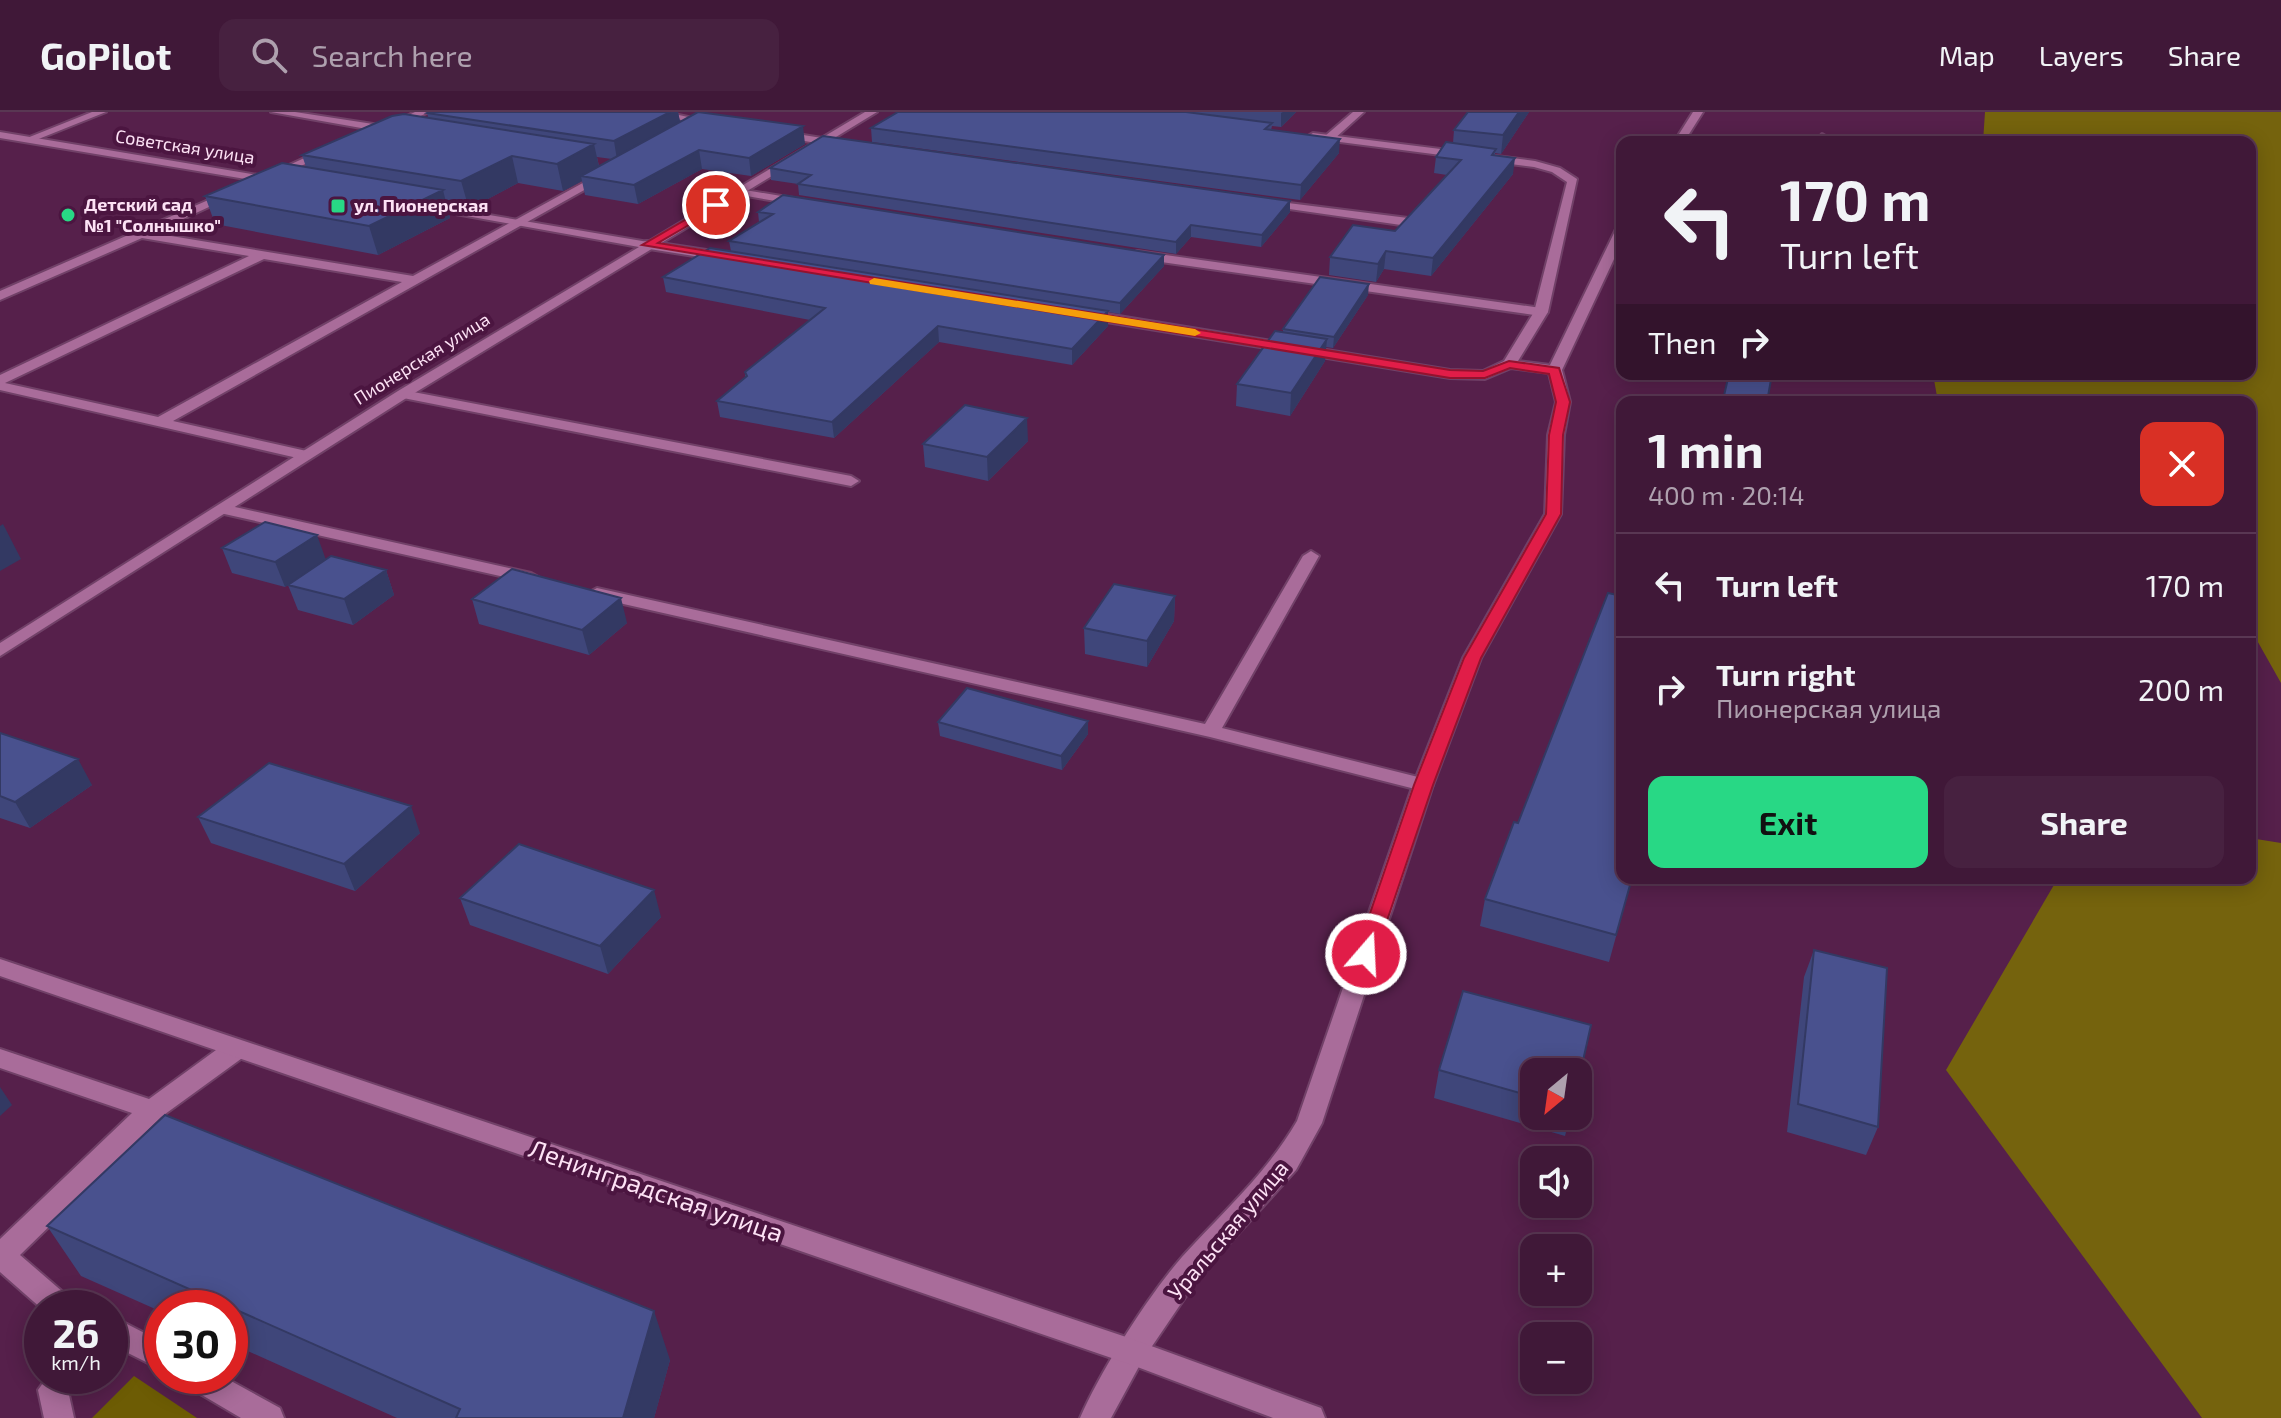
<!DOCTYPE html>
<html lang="en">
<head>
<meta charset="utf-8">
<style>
  body { margin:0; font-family:"Exo 2",sans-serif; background:#472140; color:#f1f3f6; height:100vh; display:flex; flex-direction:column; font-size:30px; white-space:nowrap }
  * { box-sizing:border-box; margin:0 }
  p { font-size:26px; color:#aea0ae }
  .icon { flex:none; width:44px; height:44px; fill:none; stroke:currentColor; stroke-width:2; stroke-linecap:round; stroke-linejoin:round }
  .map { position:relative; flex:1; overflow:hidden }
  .sheet { position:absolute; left:1616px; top:284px; width:640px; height:488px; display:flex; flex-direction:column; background:#401838; border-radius:16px; box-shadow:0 4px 20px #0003,0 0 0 2px #593753 }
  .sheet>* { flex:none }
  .banner { position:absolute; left:1616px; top:24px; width:640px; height:244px; border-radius:16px; box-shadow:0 4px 20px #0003,0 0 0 2px #593753; background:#401838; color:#f1f3f6; overflow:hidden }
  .needle { width:52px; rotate:209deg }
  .buttons { position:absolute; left:1520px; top:946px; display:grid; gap:16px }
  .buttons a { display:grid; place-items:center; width:72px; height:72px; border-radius:16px; background:#401838; box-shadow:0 4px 20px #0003,0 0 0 2px #593753; font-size:40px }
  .speed { position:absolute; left:24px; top:1178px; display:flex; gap:16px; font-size:40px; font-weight:700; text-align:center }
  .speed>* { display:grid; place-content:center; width:104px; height:104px; border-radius:50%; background:#401838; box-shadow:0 4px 20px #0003,0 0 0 2px #593753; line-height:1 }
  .speed small { font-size:20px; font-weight:400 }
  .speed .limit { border:12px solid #d22; background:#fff; color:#111 }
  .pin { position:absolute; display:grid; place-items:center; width:68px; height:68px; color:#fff; margin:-34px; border:4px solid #fff; border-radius:50%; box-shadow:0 2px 8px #0007 }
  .me { position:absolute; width:88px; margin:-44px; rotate:19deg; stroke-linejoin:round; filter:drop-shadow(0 0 6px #0008) }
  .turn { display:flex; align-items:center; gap:28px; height:168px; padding:0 32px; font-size:36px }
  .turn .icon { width:104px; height:104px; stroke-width:2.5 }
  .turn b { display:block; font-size:56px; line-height:68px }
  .then { display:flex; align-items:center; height:76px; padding:0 32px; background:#0003; gap:16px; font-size:30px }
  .round { display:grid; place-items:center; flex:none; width:84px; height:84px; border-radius:16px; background:#472140 }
  .summary { display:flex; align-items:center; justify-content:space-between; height:136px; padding:0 32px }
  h1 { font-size:48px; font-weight:700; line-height:60px }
  .primary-button { display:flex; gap:16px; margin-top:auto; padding:16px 32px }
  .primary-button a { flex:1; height:92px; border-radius:16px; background:#28d885; color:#111; font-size:32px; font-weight:700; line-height:92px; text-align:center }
  .primary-button a+a { background:#472140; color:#f1f3f6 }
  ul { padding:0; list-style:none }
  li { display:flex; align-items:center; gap:24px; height:104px; padding:0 32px; border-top:2px solid #593753 }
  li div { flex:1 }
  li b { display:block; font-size:30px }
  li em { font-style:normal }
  header { display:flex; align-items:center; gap:48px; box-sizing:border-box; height:112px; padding:0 40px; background:#401838; border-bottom:2px solid #593753 }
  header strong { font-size:38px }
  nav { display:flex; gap:44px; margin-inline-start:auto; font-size:28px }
  .search { width:560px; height:72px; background:#472140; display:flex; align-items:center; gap:20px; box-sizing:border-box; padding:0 28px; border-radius:16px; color:#aea0ae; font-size:30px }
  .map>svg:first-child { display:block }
</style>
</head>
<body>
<header>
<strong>GoPilot</strong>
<div class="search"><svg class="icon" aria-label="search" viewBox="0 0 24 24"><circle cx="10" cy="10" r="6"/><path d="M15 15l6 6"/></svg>Search here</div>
<nav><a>Map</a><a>Layers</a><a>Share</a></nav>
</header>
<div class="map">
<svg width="2281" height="1306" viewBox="0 0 2281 1306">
  <rect width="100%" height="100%" fill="#56204b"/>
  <!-- green -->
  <path fill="#6d5c04" d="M134,1264L197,1306H92Z"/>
  <!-- forest -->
  <path fill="#75630d" d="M1985,0H2281V571L2250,516V290H1938L1933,262H2250V30H1983Z
    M2250,726L2281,731V1306H2202L1946,958L2058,766H2250Z"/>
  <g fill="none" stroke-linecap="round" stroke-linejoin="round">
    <!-- service casing -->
    <g stroke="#714168" stroke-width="4">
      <path id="service" d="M92,0H106L31,30L22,28Z
        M271,0H295L386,14L415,0H429L395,16L400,19L395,22Z
        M642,0H665L716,11L711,14Z
        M1353,0H1364L1333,28H1325V24Z
        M778,19L841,29L846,32L841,35L774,24L773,22Z
        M1822,22L1827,25L1826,30H1816Z
        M324,37L333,39L273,67L263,65Z
        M601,61L611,63L173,309L311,340V346L306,348L0,278V263L249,144L142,126L0,188V179L229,79L239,81L153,121L413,164ZM264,147L402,170L158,305L5,271Z
        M739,77L805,88L811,91L805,94L735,82L733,80Z
        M1265,88L1408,106L1414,110L1408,114L1261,93V89Z
        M1137,139L1541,196L1548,200L1541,204L1133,146L1131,143Z
        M403,278L851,364L859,369L851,374L398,285L396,282Z
        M226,393L531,461L540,466L531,471L220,401L218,398Z
        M1311,439L1319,444L1222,616L1430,668L1433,673L1430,678L1423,679L1210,625L597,486L588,481L597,476L1205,612L1303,444Z
        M236,928L245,930L248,937L245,944L161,1005L20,1143L71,1187L75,1196L42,1197L0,1160V1127L132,1001L0,956V937L149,987L227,930Z
        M125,1211L162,1230V1258L126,1240L110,1248V1218Z
        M48,1264H86L81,1273L69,1283L74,1306H44L38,1278Z
        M180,1264H222L280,1296L284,1306H241L185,1273Z"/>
    </g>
    <!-- minor casing -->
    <g stroke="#714168" stroke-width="4">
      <path id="minor" d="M1693,0H1703L1684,30H1674Z
        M1313,21L1535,49L1560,56L1577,67L1548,200L1518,249L1550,253L1616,117L1622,113V130L1562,258L1570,290L1564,323L1561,402L1481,546L1433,673L1322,1011L1296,1058L1199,1165L1142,1249L1111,1306H1080C1101,1258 1148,1184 1182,1145C1222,1101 1267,1061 1297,1009L1413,673L1463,546L1545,402L1548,323L1556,290L1549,261L1511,256L1485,267L1450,266L1082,206L1075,202L1082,198L1450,258L1483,259L1504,249L1534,200L1567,70L1552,60L1534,55L1309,26L1308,24Z
        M647,129L726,141L732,145L726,149L643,136V130Z"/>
    </g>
    <!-- tertiary casing -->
    <g stroke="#714168" stroke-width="4">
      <path id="tertiary" d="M865,0H877L408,285L0,544V531L398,279L639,135L422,96L418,95V91L648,130Z
        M0,20L276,66L282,69L276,72L0,26Z"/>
    </g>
    <!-- secondary casing -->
    <g stroke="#714168" stroke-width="4">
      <path id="secondary" d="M0,847L1132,1227L1321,1296L1325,1306H1273L1132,1253L0,864Z"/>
    </g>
    <!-- service -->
    <use href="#service" fill="#a96c9a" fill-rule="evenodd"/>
    <!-- minor -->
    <use href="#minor" fill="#a96c9a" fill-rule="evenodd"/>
    <!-- tertiary -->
    <use href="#tertiary" fill="#a96c9a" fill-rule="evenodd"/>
    <!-- secondary -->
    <use href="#secondary" fill="#a96c9a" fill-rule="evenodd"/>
  </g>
  <!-- wall -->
  <path fill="#3f467a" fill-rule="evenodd" d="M429,0H678L680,10L805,32L751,64L702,57L638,92L585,83L582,69L563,79L518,71L469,97L447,93L450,106L378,143L215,112L205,84L306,55L302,43L428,5L427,1ZM597,45L612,47L599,54Z
    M898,0H1296L1281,15L1272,14L1271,18L1339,41L1300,88L872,30L871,16Z
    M1529,0L1501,42L1495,41V43L1513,62L1431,164L1384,157L1376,170L1329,163L1330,145L1395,119L1447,63L1434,61L1436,45L1453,31L1454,18Z
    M770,56L1290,100L1261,135L1191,125L1176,142L799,83L798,72L771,68Z
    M758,100L1164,154L1120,202L1108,200V214L1072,253L939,230L834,326L720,305L717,289L745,265V260L810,208L666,180L663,165L731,139L729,129L759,110Z
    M1368,183L1333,236L1326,235L1325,249L1290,304L1236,294L1237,272L1283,220V217Z
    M1028,329L988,369L925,355L923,332Z
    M222,436L326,447L386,458L394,483L353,513L298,498L288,473L285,475L232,461Z
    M1175,484L1174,509L1147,555L1085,542L1084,516Z
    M472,487L627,511L589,543L479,512Z
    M938,610L1088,622L1062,658L940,624Z
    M0,621L92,673L30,716L0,706Z
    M198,705L420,721L355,779L211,731Z
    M1632,766L1609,850L1480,814L1485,787Z
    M460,786L661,805L608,862L470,813Z
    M1814,838L1878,1015L1866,1043L1787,1020L1804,865Z
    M1439,958L1534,960V1004H1570L1565,1024L1434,986Z
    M47,1114L670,1248L654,1306H397L230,1231V1196H162V1200L81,1164Z"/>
  <!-- shaded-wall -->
  <path fill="#333963" d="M670,0H678L681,14L617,48L614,29Z
    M1283,0H1296L1281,15V1Z
    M1519,0H1529L1501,42L1503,23Z
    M803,14L805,32L751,64L749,46Z
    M1340,27L1339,41L1300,88L1301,73Z
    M594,32L600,59L581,64L582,69L563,79L557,52Z
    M699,38L702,57L638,92L634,73Z
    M512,44L518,71L469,97L461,69Z
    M1515,46L1513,62L1431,164L1433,146Z
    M443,78L450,106L378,143L369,114Z
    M1290,89V100L1261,135L1262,123Z
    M1191,113V125L1176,142V130Z
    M1386,139L1384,157L1376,170L1378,152Z
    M1164,143V154L1120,202V191Z
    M1369,172L1368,183L1333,236L1334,225Z
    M1108,199V214L1072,253V237Z
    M938,214L939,230L834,326L832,310Z
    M1327,227L1325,249L1290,304L1291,281Z
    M1027,306L1028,329L988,369L987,345Z
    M3,412L21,447L0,459V414Z
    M317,423L326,448L285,475L275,450Z
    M386,458L394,483L353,513L344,487Z
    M1175,484L1174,509L1147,555V529Z
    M621,486L627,511L589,543L582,518Z
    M1088,609V622L1062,658L1061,644Z
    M78,647L92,673L30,716L15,690Z
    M411,694L420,721L355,779L344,752Z
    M654,778L661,805L608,862L600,834Z
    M0,975L12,993L0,1004Z
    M654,1199L670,1248L654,1306H623Z"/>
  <!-- building -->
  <path fill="#49518e" stroke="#333963" stroke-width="2" d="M429,0H670L614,29L427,1Z
    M698,0L803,14L749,46L699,38L634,73L581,64Z
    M898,0H1186L1272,11L1265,17L1340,27L1301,73L871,16Z
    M1468,0H1519L1503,23L1454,18Z
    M404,2L594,32L557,52L512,44L461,69L302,43L392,4Z
    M823,24L1290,89L1262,123L1191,113L1176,130L798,72L811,63L770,56Z
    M1446,30L1496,37L1492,43L1515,46L1433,146L1386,139L1378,152L1330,145L1353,113L1395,119L1461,48L1436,45Z
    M282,51L443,78L369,114L205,84Z
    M783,83L1164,143L1120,191L729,129L773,102L758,100Z
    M710,136L1108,199L1072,237L938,214L832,310L717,289L747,264L745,260L825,196L663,165Z
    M1320,165L1369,172L1334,225L1283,217Z
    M1275,219L1327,227L1291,281L1237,272Z
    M1729,262H1772L1767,290H1736L1723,288Z
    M965,293L1027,306L987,345L923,332Z
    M265,410L317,423L275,450L222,436Z
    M331,444L386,458L344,487L288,473Z
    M512,457L621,486L582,518L472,487Z
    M1114,472L1175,484L1147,529L1084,516Z
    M1608,481L1622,484V766H1632L1616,823L1485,787L1514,710L1518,711Z
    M967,576L1088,609L1061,644L938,610Z
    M0,621L78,647L15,690L0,684Z
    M269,651L411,694L344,752L198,705Z
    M519,732L654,778L600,834L460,786Z
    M1814,838L1887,856L1878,1015L1798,992Z
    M1463,879L1591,913L1578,971V960H1534V985L1439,958Z
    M165,1003L654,1199L623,1306H456L460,1297L47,1114Z"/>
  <!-- route -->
  <path fill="#e11d48" stroke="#92132f" stroke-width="2" d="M716,90L720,91V95L658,131L1450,258L1483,259L1509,249L1559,256L1570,290L1563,323L1561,402L1481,546L1433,673L1374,847H1359L1356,842L1414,673L1464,546L1546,402L1549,323L1556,290L1549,262L1510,256L1485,266H1450L642,133Z"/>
  <!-- slow -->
  <path fill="#f59e0b" d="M874,166L1195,217L1201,221L1195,224L870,172L869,169Z"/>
  <!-- markers -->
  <g fill="#28d885" stroke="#4b1540" stroke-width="3">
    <rect x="330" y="86" width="16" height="16" rx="4"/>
    <circle cx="68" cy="103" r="8"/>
  </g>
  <g text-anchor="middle" stroke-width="8" stroke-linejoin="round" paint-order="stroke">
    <!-- far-street labels -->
    <g font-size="18" fill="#fde2f5" stroke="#4b1540">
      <text transform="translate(185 35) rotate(9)" y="6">Советская улица</text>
      <text transform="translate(422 247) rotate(-32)" y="6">Пионерская улица</text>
    </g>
    <!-- far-poi labels -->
    <g font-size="18" font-weight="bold" fill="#fde2f5" stroke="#4b1540" text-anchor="start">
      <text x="84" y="99">Детский сад<tspan x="84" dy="21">№1 "Солнышко"</tspan></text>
      <text x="354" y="100">ул. Пионерская</text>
    </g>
    <!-- street labels -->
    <g font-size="22" fill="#fde2f5" stroke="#4b1540">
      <text transform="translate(1228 1118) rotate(-50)" y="8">Уральская улица</text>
    </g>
    <!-- near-street labels -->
    <g font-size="26" fill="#fde2f5" stroke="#4b1540">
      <text transform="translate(656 1079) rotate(19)" y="9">Ленинградская улица</text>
    </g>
  </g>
</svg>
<div class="buttons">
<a><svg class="needle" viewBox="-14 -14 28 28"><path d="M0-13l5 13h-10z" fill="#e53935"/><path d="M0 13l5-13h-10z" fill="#aea0ae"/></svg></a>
<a><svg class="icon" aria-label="sound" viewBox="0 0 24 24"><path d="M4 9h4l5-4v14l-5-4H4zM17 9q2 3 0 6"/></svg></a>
<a>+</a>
<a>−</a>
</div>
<div class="speed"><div>26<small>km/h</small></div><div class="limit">30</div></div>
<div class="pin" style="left:716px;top:93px;background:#d93025"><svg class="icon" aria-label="arrive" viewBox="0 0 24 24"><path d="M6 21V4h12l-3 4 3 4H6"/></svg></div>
<svg class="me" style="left:1366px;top:842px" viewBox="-20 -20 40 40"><circle r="17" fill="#e11d48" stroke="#fff" stroke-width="3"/><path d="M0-11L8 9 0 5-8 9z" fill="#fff"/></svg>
<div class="banner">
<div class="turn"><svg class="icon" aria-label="left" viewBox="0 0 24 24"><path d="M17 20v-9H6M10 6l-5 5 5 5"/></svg><div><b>170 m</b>Turn left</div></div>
<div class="then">Then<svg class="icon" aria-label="right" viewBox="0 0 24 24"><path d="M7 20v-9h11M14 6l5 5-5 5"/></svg></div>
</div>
<section class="sheet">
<div class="summary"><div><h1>1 min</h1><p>400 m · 20:14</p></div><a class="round" style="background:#d93025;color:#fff"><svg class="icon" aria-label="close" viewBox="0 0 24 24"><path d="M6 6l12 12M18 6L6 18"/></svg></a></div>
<ul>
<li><svg class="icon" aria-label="left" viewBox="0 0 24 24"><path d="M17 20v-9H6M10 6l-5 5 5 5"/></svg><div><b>Turn left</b></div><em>170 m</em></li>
<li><svg class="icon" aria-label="right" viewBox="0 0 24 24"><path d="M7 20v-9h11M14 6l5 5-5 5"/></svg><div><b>Turn right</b><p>Пионерская улица</p></div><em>200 m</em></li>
</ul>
<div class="primary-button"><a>Exit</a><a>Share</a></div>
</section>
</div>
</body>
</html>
